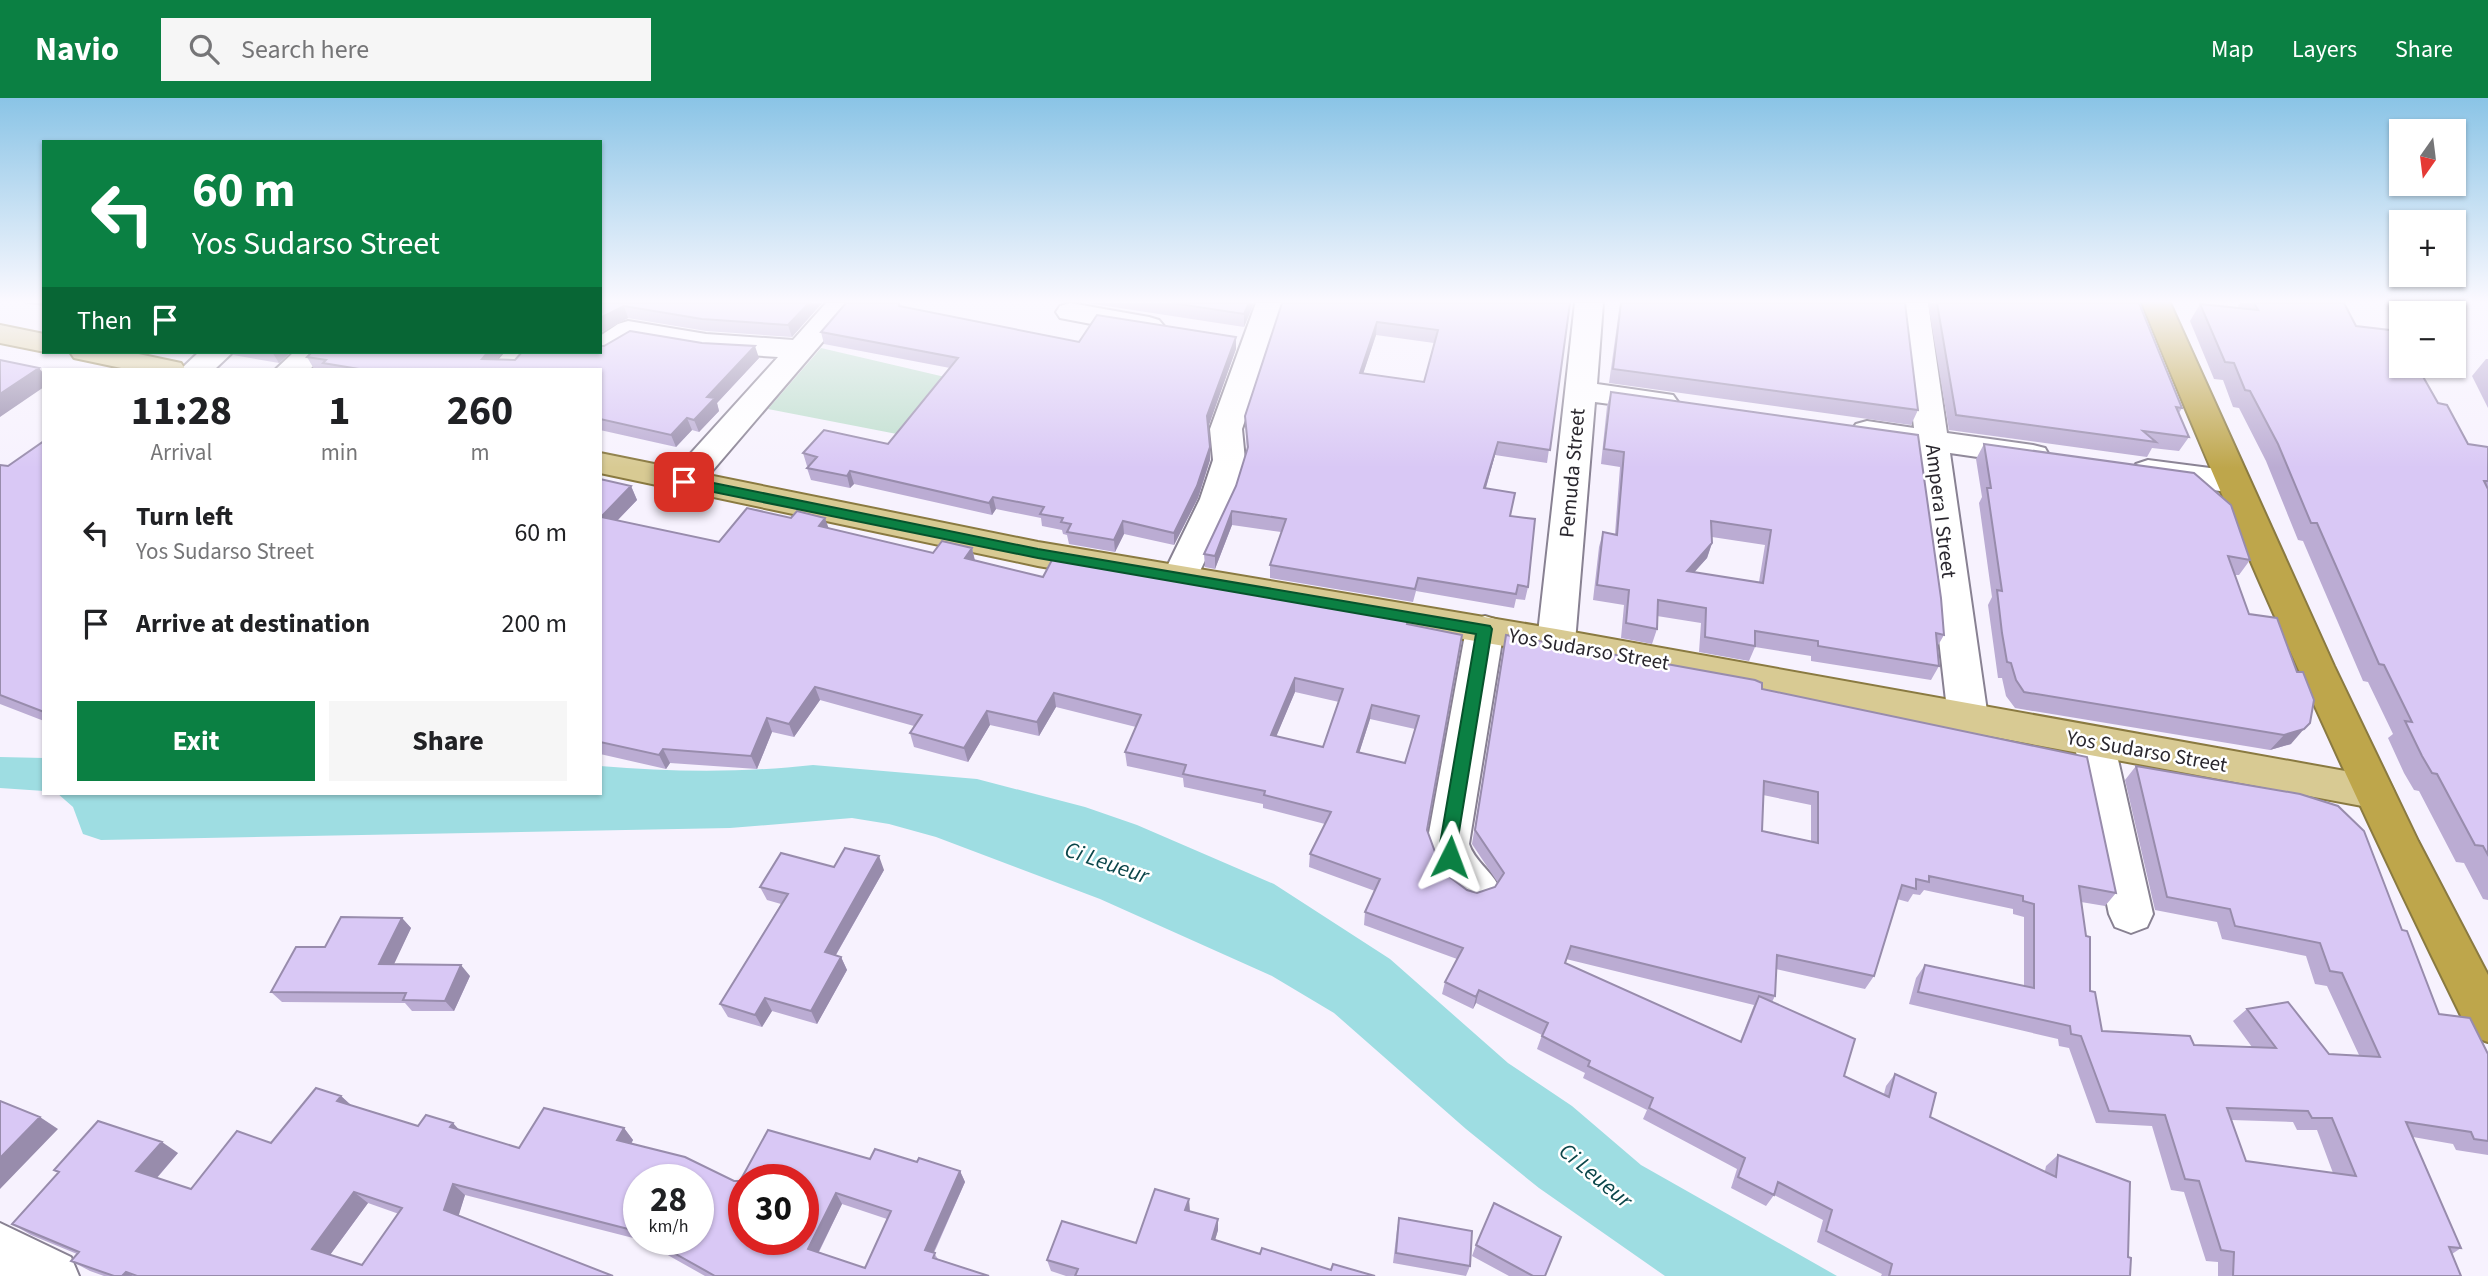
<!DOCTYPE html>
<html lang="en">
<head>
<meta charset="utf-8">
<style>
  body { margin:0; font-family:"Source Sans 3",sans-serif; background:#f6f6f6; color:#202124; height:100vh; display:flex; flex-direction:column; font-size:26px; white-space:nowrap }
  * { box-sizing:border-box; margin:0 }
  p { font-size:23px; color:#757577 }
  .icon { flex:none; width:38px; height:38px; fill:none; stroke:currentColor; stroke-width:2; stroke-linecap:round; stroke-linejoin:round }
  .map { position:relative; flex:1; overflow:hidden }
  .side { position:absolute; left:42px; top:270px; width:560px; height:427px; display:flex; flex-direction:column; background:#fff; border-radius:0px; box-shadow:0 2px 5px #0004 }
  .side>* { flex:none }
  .banner { position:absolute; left:42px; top:42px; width:560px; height:214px; border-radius:0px; box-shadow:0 2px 5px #0004; background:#0b8043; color:#fff; overflow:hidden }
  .needle { width:46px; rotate:194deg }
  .fabs { position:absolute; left:2389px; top:21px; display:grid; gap:14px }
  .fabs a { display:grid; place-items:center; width:77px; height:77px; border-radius:0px; background:#fff; box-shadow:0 2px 5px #0004; font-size:35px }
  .speed { position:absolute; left:623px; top:1066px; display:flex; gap:14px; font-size:35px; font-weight:700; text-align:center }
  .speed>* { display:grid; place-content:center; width:91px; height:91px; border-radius:50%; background:#fff; box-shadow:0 2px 5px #0004; line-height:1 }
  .speed small { font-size:18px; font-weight:400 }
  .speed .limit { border:10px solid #d22; background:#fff; color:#111 }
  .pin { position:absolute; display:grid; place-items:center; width:60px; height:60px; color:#fff; margin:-30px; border-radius:14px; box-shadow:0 4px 10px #0006 }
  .me { position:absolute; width:77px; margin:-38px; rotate:3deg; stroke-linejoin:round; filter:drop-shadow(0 0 5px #0008) }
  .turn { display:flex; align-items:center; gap:24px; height:147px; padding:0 35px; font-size:32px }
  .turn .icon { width:91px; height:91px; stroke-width:2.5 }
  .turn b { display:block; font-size:49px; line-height:60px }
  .then { display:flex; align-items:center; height:66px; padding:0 35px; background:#0003; gap:14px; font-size:26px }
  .eta { display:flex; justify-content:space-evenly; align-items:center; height:119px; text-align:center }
  .eta b { font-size:42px; font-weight:700; line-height:49px }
  .cta { display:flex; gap:14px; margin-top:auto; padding:14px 35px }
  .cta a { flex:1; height:80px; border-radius:0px; background:#0b8043; color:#fff; font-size:28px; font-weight:700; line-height:80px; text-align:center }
  .cta a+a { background:#f6f6f6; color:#202124 }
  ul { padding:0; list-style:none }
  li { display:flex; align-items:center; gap:21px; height:91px; padding:0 35px }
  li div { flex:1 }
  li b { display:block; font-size:26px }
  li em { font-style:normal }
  header { display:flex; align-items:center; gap:42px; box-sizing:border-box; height:98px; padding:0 35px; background:#0b8043; color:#fff }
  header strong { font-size:33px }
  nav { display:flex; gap:38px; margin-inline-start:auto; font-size:24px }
  .search { width:490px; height:63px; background:#f6f6f6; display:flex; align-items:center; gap:18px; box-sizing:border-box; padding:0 24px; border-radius:0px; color:#757577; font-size:26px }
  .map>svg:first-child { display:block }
</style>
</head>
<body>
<header>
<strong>Navio</strong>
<div class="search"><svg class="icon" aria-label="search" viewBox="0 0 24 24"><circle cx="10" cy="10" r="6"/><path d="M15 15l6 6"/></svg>Search here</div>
<nav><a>Map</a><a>Layers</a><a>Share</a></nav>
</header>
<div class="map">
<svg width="2488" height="1178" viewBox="0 0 2488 1178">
  <rect width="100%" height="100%" fill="#f7f2fe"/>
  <!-- green -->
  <path fill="#bedecd" d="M821,250L945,279L902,337L768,311Z"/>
  <!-- water -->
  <path fill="#9edde2" d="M0,659L44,660V693L0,690Z
    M813,667L977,681L1085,709L1137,727L1274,786L1390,861L1508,965L1572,1008L1641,1067L1837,1178H1665L1539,1090L1466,1031L1334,915L1272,878L1100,801L936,739L889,726L852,720L730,730L101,742L83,736L73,709L57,695H600V668C672,674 741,675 813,667Z"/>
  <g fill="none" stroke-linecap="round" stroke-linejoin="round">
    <!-- minor casing -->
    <g stroke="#888192" stroke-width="4">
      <path id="minor" d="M826,205H856L696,392L684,395L672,392L667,384L672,376L778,259L706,254L634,242C619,252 608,263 589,258L586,254H600V238L618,226L628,223L706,236L793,242Z
        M1070,205L1149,219L1159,222L1164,228L1159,234L1149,237L1060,220L1056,214L1060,208Z
        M1256,205H1284L1242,331L1245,362L1234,401L1192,490L1179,493L1166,490L1161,481L1200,401L1213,362L1210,331Z
        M1575,205H1603L1597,286L1673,297L1678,304L1673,311L1662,313L1595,304L1575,544L1569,554L1556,557L1543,554L1537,544Z
        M1900,205H1928L1947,335L2033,347L2045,350L2049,357L2045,364L2033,367L1950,355L1988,620L1982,631L1968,635L1954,631L1948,620L1917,350L1856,340L1851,333L1856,326L1867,323L1914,330Z
        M199,254H233L215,271H181Z
        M294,254H328L310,271H276Z
        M505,254H536L521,271H490Z
        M2148,362L2233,373L2245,376L2250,384L2245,392L2233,395L2136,380L2132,373L2136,366Z
        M1485,518L1498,522L1504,531L1469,746C1474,762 1490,772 1498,787L1491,800C1487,802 1480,805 1475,805C1449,804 1433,767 1427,746L1466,531L1472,522Z
        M2094,629L2108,633L2114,644L2153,816L2147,829L2131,835L2115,829L2109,816L2074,644L2080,633Z
        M0,1125L71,1159L79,1178H0Z"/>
    </g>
    <!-- major casing -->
    <g stroke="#8a7a41" stroke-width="4">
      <path id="major" d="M0,227L44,236L45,254L0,245Z
        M70,254H129L181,265L185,271H126L74,260Z
        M600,355L1038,444L1556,531L2373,678L2388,682L2394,694L2388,706L2373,710L1556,557L1038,468L600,375Z"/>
    </g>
    <!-- highway casing -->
    <g stroke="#8a7a41" stroke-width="4">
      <path id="highway" d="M2142,205H2170L2334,568L2418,743L2488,877V944L2471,938C2352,698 2243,453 2142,205Z"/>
    </g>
    <!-- minor -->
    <use href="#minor" fill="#fff" fill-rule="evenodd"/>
    <!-- major -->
    <use href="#major" fill="#d8ca93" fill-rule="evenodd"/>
    <!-- highway -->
    <use href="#highway" fill="#bea64b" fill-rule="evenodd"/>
  </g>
  <!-- wall -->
  <path fill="#bbacd3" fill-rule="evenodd" d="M21,205H44V208Z
    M600,205H822L792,239L706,233L628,220L600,235Z
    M1087,205H1254L1244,229Z
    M1282,205H1570L1547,365L1495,357L1486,390L1510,418L1528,489L1525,502L1516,501L1514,510L1416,493L1413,504L1270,480V467L1281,434L1232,427L1215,471L1205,469L1204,456L1236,388L1247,353L1245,318ZM1376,237L1434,245L1424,284L1363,276Z
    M1620,205H1905L1918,312L1911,327L1609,285Z
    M1928,205H2139L2182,310L2179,315L2189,339L2179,353L2152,350L2147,359L1949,332Z
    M2240,205H2344L2356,228L2438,305L2468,346L2488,349V802L2483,801L2464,765L2456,764L2419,693L2414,692L2404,675L2388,640L2393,636L2368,584L2363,583L2303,443L2298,442L2266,363L2239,310L2233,309L2223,282L2214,281L2190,223L2200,206L2239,210L2238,208Z
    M903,209L1079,244L1236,251L1208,328L1210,362L1198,400L1174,447L1124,436L1115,454L1069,446L1067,437L1063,436L1062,432L1042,428L1041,420L996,411L992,417L854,386L850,390L811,382L807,370L809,368H807L803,355L888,346L950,270L824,246L821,234Z
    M231,254H291L279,265L233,257Z
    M312,254H503L497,261L759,260L717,305L719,313L699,334L692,332L676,349L600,332V271H314L307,259Z
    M2486,261H2488V310L2472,278Z
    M1611,294L1944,537L1937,549L1939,568L1931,582L1811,563V558L1755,549L1749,563L1699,554L1701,525L1657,518V531L1652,546L1621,540L1624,507L1593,502L1599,449L1603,434L1615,436L1620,369L1601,366L1607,308ZM1712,439L1765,447L1759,484L1694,474L1707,460L1712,445Z
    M44,343V623L0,606V367L8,368Z
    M1984,346L2250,462L2239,477H2235L2291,646L2270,652L2015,610L2006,598L2002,580H1998L1988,507L1992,499L1979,405L1982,399L1976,361Z
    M600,381L631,388L637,402L617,423L719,444L828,430L933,455L972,450L975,462L1043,479L1408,526L1462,537L1427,732L1438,762L1451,780L1467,792L1477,795L1495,789L1498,785L1472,746L1506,537L1762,591L2116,795L2105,808L2081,804L2090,893L2102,933L2194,947L2252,949L2233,923L2247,911L2329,956L2359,957L2327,888L2315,886L2306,858L2222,841L2217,824L2155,812L2125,682L2136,668L2402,832L2439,916L2488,956V1057L2456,1052L2453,1046L2413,1039L2461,1150L2452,1156L2461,1178H2218V1164L2206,1163L2184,1094L2171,1092L2152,1028L2096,1025L2069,950L2059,948L2058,941L1909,906L1916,880L1925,867L2024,888V819L2013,816V811L1924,792L1920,797L1913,796L1908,804L1897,801L1874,878L1865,891L1776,871L1775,898L1772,904L1844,978L1884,996L1886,988L1895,976L1930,1019L2045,1073L2046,1068L2058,1057L2128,1159L2130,1178H1881L1882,1176L1817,1144L1823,1122L1774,1097L1766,1108L1731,1090L1737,1071L1643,1021L1647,1012L1583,980L1585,975L1537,951L1542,937L1476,905L1473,911L1442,896L1445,884L1457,861L1364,827L1365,814L1375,793L1309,769L1310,756L1325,726L1263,710V706L1184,689L1183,680L1127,668L1125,654L1136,629L1056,609L1039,638L990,627L968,664L914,649L910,635L914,628L820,602L794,639L772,634L757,671L670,665L666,671L600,656ZM1295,594L1339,604L1323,649L1276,638ZM1370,621L1415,631L1405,665L1359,655ZM1763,697L1811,707V743L1762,733ZM1566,861L1754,907L1740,943L1565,865ZM2231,1022L2293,1024L2297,1032H2317L2333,1075L2246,1063Z
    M834,769L884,772L836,857L841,859L847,872L817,926L772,913L762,929L728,919L720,906L781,806L767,802L760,789Z
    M402,820L411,830L393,866L470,878L454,913H412L405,905L282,904L271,894L325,849Z
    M341,998L351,1007L418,1028L460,1032L519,1050L624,1030L633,1042L631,1045L734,1083L870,1061L917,1064L960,1073L965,1084L934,1155L938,1161L989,1178H705L641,1142L465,1097L458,1118L613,1178H104L90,1173L71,1163L77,1156L31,1137L12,1126L58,1075L54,1072L178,1055L157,1080L191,1091L271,1045ZM639,1082L698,1141H639ZM368,1105L399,1116L362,1167L330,1157ZM842,1106L887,1121L865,1170L819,1154Z
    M1190,1113L1218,1132L1215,1142L1260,1156L1331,1172L1375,1178H1066L1051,1173L1047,1162L1136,1145Z
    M1399,1120L1470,1168L1466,1178L1393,1165L1397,1131Z
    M1476,1147L1545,1178H1509L1472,1158Z"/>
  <!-- shaded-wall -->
  <path fill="#988cac" d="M809,205H822L792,239L788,227Z
    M1249,205H1254L1244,229V216Z
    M624,208L628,220L600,235V220Z
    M1377,224L1376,237L1359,288L1360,275Z
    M1236,239V251L1208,330L1207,318Z
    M755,248L759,260L717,305L719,313L699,334L694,322L707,299Z
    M272,254H291L279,265Z
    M488,254H503L489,271L482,261Z
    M39,270L44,276V289L0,319V296Z
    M687,320L692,332L676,349L671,337Z
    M1498,344L1495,357L1482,403L1484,390Z
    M1210,349V362L1198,400L1174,447V435Z
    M850,373L854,386L850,390L847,378Z
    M631,388L637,402L607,433L601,419Z
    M993,399L996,411L992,417L989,405Z
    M1232,413V427L1215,471V458Z
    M825,420L830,434L819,428Z
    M1123,423L1124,436L1115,454L1114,442Z
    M1712,445L1707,460L1682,488L1687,473Z
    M972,450L975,464L965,460Z
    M1295,580V594L1271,651V637Z
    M815,589L820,602L794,639L789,626Z
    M1054,595L1056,609L1039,638L1037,624Z
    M1372,607L1370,621L1355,668L1357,654Z
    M987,613L990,627L968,664L964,650Z
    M767,620L772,634L757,671L751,658Z
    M2304,631L2291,646L2270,652L2284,637Z
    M663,651L670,665L666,671L659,657Z
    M879,758L884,772L830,867L825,854Z
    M402,820L411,830L389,877L379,866Z
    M841,859L847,872L817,926L811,913Z
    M461,867L470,878L454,913L445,903Z
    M1479,892L1476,905L1473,911L1476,899Z
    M765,900L772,913L762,929L755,917Z
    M341,998L354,1010L337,1003Z
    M40,1019L58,1031L0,1091V1060Z
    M453,1025L464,1037L450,1029Z
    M624,1030L633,1042L627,1054L617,1042Z
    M162,1044L178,1055L153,1084L136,1073Z
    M960,1073L965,1084L930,1162L925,1152Z
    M453,1086L465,1097L457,1123L444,1112Z
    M354,1094L368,1105L327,1161L312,1151Z
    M836,1095L842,1106L815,1161L808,1151Z
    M1189,1101L1190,1113L1185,1112Z
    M1218,1121V1132L1212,1152V1141Z
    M126,1174L133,1178H122Z"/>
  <!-- building -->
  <path fill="#d9c8f5" stroke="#988cac" stroke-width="2" fill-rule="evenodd" d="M600,205H809L788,227L702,221L624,208L600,220Z
    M846,205H899V208L1079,244L1097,217L1236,239L1207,318L1210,349L1197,388L1174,435L1123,423L1114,442L1067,434L1071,426L1061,424L1063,420L1040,416L1044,409L993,399L989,405L850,373L847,378L807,370L817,359L803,355L824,332L888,346L958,260L821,234Z
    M1172,205H1249L1244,216Z
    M1282,205H1570L1550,352L1498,344L1484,390L1515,395L1510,418L1535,421L1528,489L1518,487L1516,496L1418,480L1415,491L1270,467L1286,421L1232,413L1215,458L1204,456L1236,388L1248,349L1245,318ZM1377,224L1438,232L1424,284L1360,275Z
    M1621,205H1905L1918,312L1613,271Z
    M1937,205H2139L2182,310L2176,309L2189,339L2143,333L2156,344L1956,317Z
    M2254,205H2344L2356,228L2398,233L2401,240V268H2417L2438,305L2447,307L2468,346L2488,349V383H2484L2488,391V757L2483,748L2475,747L2437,676L2432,675L2422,658L2405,623L2412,624L2384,567L2379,566L2317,425H2311L2278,346L2250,293L2245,292L2234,265L2225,264L2200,206L2258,212Z
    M630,233L702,245L755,248L707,299L715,300L694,322L687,320L671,337L600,321V271H359L323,265L326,262L307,259L312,254H488L482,261L515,262L522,254H600V248H604Z
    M0,262L39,270L0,296Z
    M1611,294L1918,337L1941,500L1944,537L1936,535L1939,568L1818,548V543L1755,533V548L1705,539L1706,510L1658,502L1657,531L1626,525L1629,492L1597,487L1603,434L1617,437L1624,354L1604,351ZM1711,423L1771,432L1763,485L1687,473L1712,445Z
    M44,343V614L0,597V367L8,368Z
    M1984,346L2194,375L2231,407L2250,462L2228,458L2249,516L2277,520L2297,574H2303L2314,602L2310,625L2304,631L2284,637L2024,594L2016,582L2011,565L2007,564L2002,535L1997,492L2002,493L1987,390H1991Z
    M600,381L631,388L601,419L719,444L747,410L791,420L797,413L825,420L819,428L933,455L942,443L972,450L965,460L1043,479L1053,460L1409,520L1407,526L1462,537L1427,732L1438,762L1451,780L1467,792L1477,795L1495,789L1504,775L1475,732L1506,537L1755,582L1762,585V591L2087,659L2116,795L2079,788L2086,838L2090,839V893L2095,894L2102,933L2190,938L2194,947L2276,950L2247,911L2288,904L2329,956L2380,959L2342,875L2330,873L2320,845L2235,828L2230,811L2167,799L2136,668L2300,696L2338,708L2364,733L2402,832L2407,833L2439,916L2470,920L2488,956V1043L2474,1041L2471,1034L2406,1024L2461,1150L2449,1149L2461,1178H2233L2234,1154L2221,1152L2199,1083L2185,1081L2165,1017L2109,1013L2081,938L2071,936L2070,928L1918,894L1925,867L2034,890V806L2023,803V798L1929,778V784L1916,781V791L1902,787L1874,878L1777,857L1775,898L1571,848L1565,865L1741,944L1759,898L1855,941L1844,978L1889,999L1895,976L1936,995L1930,1019L2056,1079L2058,1057L2130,1084L2128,1159L2131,1160L2130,1178H1889L1892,1166L1826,1133L1832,1112L1778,1084L1774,1097L1738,1079L1745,1060L1649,1010L1653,1000L1588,968L1590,963L1542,938L1548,925L1479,892L1476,899L1445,884L1463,850L1365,814L1380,781L1310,756L1331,714L1264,697L1265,693L1183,676L1186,667L1125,654L1141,617L1054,595L1037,624L987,613L964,650L910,635L922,617L815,589L789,626L767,620L751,658L663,651L659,657L600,644ZM1295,580L1343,591L1323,649L1271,637ZM1372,607L1419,618L1405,665L1357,654ZM1764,683L1818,694V745L1762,733ZM2227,1010L2308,1013L2312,1020H2332L2356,1078L2246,1063Z
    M845,750L879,758L825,854L841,859L811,913L765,900L755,917L720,906L788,796L760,789L781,755L834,769Z
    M341,819L402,820L379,866L461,867L445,903L403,902L406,895L271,894L296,849H325Z
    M316,990L341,998L337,1003L418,1028L426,1017L453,1025L450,1029L519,1050L544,1010L624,1030L617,1042L685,1059L734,1083H740L768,1032L870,1061L875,1051L917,1064L919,1060L960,1073L925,1152L935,1155L933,1160L989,1178H715L649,1141H698V1082H639V1135L632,1132L453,1086L444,1112L613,1178H137L126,1174L122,1178H114L71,1163L79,1154L12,1126L59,1074L54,1072L98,1023L162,1044L136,1073L191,1091L237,1033L271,1045ZM744,1082H803V1141H744ZM354,1094L402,1110L362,1167L312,1151ZM836,1095L891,1113L865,1170L808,1151Z
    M0,1003L40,1019L0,1060Z
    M1155,1091L1189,1101L1185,1112L1218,1121L1212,1141L1260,1156L1262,1150L1331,1172L1333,1166L1375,1178H1075L1078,1171L1047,1162L1062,1123L1136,1145Z
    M1494,1105L1561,1139L1545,1178H1533L1476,1147Z
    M1399,1120L1472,1133L1470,1168L1396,1155Z"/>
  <!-- sky -->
  <linearGradient id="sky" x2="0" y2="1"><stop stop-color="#8ac4e6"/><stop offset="0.55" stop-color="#fbf9ff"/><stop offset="1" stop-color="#fbf9ff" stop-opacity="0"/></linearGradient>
  <rect width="2488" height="370" fill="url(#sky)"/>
  <!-- route -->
  <path fill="#0b8043" stroke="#07532c" stroke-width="2" d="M684,379L1038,451L1490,528L1492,531L1457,746L1456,764H1444L1440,746L1476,536L1038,460L679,387V381Z"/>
  <g text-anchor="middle" stroke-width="5" stroke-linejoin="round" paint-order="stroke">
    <!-- street labels -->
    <g font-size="21" fill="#2a272e" stroke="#fff">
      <text transform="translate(1572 375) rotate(-85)" y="7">Pemuda Street</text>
      <text transform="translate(1941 413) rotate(83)" y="7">Ampera I Street</text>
      <text transform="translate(1589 551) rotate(10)" y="7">Yos Sudarso Street</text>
      <text transform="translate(2147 653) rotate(10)" y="7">Yos Sudarso Street</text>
    </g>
    <!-- water labels -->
    <g font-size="23" font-style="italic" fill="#0b464a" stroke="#fff">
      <text transform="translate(1107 764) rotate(19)" y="8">Ci Leueur</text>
      <text transform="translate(1596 1077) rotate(40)" y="8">Ci Leueur</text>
    </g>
  </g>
</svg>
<div class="fabs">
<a><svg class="needle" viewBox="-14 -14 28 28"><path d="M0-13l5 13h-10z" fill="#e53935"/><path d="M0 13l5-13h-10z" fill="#757577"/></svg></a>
<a>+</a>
<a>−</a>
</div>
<div class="speed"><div>28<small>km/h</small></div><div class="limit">30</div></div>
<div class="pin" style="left:684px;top:384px;background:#d93025"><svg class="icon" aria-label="arrive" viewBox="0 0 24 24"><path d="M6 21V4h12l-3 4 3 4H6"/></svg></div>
<svg class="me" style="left:1450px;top:759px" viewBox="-20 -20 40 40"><path d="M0-17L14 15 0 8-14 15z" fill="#0b8043" stroke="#fff" stroke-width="4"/></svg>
<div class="banner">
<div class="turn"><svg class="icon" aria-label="left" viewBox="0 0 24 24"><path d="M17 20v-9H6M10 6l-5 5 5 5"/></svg><div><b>60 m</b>Yos Sudarso Street</div></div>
<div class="then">Then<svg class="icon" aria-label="arrive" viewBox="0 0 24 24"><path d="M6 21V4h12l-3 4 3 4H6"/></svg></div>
</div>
<section class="side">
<div class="eta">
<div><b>11:28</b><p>Arrival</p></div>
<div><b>1</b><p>min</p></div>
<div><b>260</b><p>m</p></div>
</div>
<ul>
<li><svg class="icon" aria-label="left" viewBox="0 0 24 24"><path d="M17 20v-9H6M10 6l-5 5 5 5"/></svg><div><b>Turn left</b><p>Yos Sudarso Street</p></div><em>60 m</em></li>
<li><svg class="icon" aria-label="arrive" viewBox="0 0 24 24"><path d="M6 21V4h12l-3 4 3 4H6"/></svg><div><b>Arrive at destination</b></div><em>200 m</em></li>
</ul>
<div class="cta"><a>Exit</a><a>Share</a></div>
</section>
</div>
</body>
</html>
